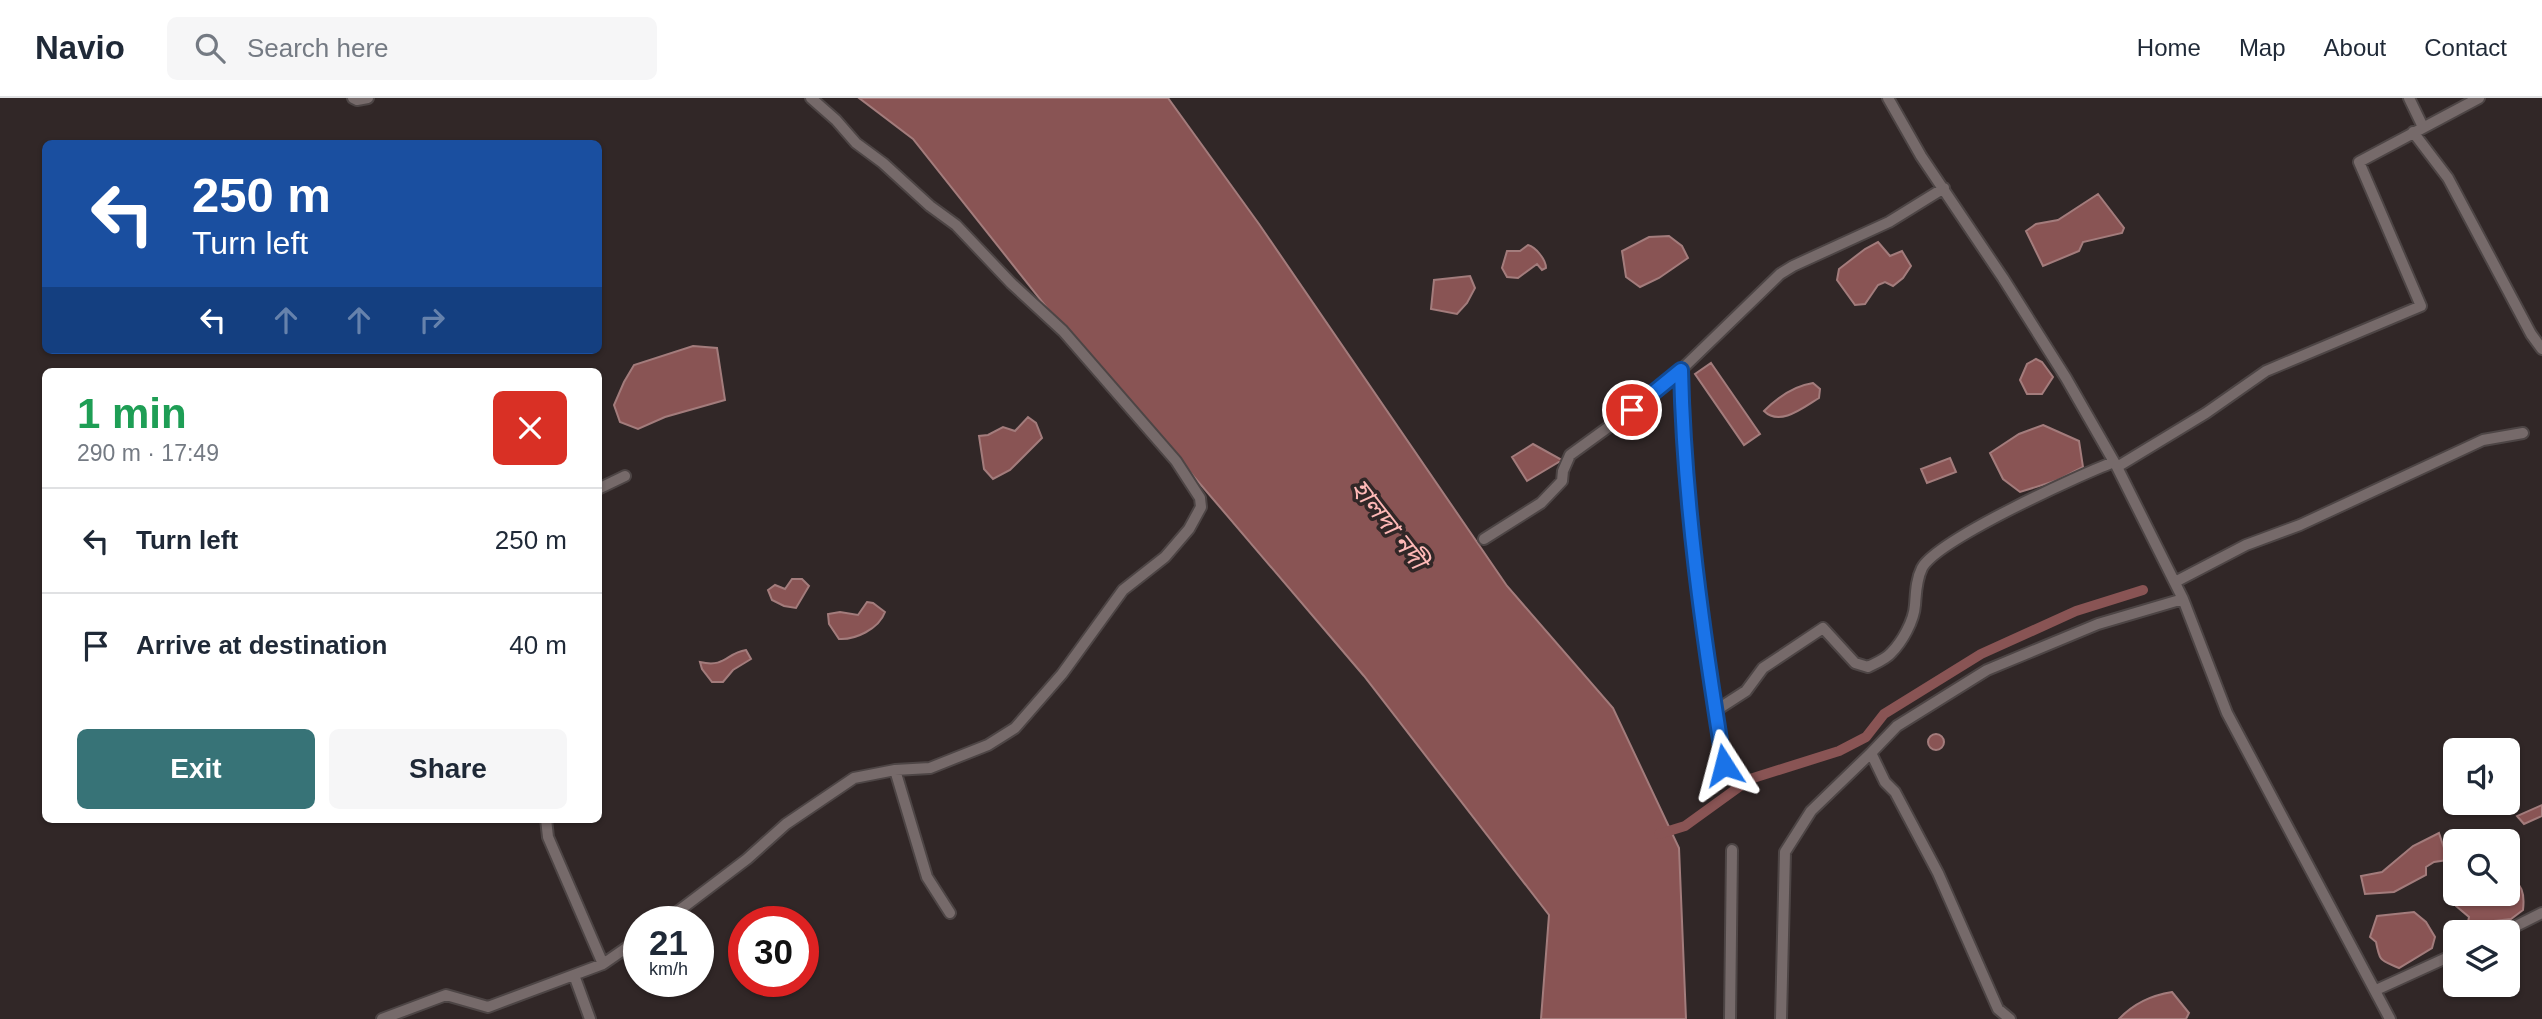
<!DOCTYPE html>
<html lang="en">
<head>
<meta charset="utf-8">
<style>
  body { margin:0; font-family:Helvetica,"Noto Sans Bengali",sans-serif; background:#f6f6f7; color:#1f2937; height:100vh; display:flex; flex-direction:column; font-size:26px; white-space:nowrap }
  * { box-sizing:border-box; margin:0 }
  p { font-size:23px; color:#747a83 }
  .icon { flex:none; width:38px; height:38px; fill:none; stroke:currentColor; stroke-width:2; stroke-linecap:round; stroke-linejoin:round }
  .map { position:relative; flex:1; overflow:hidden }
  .side { position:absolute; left:42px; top:270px; width:560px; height:455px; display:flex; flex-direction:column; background:#fff; border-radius:10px; box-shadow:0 2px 5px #0004 }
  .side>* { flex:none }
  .banner { position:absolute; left:42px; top:42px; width:560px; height:214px; border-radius:10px; box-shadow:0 2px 5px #0004; background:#1a4fa0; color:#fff; overflow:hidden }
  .controls { position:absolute; left:2443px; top:640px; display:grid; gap:14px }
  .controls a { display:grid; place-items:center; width:77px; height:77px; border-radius:10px; background:#fff; box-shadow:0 2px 5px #0004; font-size:35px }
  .speed { position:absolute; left:623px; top:808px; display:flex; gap:14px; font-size:35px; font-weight:700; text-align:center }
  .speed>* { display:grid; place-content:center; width:91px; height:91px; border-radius:50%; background:#fff; box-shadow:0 2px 5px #0004; line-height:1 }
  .speed small { font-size:18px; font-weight:400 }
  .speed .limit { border:10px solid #d22; background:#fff; color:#111 }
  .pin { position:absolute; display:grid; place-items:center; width:60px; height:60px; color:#fff; margin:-30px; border:4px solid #fff; border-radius:50%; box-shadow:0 2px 7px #0007 }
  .me { position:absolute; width:77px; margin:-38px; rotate:351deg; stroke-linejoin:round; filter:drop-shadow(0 0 5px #0008) }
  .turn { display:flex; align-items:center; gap:24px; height:147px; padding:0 35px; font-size:32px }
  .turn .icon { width:91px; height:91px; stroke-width:2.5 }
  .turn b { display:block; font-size:49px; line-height:60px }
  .lanes { display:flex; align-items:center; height:66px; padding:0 35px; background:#0003; justify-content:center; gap:35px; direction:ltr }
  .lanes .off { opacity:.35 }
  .round { display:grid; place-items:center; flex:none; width:74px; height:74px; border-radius:10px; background:#f6f6f7 }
  .headline { display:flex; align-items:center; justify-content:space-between; height:119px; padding:0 35px }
  h1 { font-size:42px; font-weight:700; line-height:52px; color:#1e9e55 }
  .action { display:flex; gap:14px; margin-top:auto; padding:14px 35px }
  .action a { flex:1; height:80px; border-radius:10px; background:#377377; color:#fff; font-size:28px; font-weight:700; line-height:80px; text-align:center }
  .action a+a { background:#f6f6f7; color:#1f2937 }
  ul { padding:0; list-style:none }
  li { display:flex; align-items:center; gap:21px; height:105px; padding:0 35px; border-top:2px solid #e0e1e3 }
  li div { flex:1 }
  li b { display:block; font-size:26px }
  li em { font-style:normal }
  header { display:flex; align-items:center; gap:42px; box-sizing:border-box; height:98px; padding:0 35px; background:#fff; border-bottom:2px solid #e0e1e3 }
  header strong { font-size:33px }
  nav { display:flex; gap:38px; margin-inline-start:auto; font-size:24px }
  .search { width:490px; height:63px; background:#f6f6f7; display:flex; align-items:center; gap:18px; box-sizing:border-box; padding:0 24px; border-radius:10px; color:#747a83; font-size:26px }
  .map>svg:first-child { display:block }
</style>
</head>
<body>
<header>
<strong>Navio</strong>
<div class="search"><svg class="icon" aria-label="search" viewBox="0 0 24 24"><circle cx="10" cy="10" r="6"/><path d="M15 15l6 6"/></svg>Search here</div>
<nav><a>Home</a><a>Map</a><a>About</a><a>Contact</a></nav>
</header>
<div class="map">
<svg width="2542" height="921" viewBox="0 0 2542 921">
  <rect width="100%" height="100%" fill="#312727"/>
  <!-- water -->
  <path fill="#895454" stroke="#a37c7c" stroke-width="2" d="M859,0H1168L1259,126L1507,488L1613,610L1679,750L1686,921H1541L1549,817L1364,578L1149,326L1063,230L913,41Z
    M2098,96L2124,130L2122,135L2083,144L2079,153L2043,168L2026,133L2036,126L2058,122Z
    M1669,138L1682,148L1688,160L1659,180L1640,189L1626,179L1622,153L1649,139Z
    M1878,144L1890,158L1902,153L1911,168L1903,180L1893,188L1885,184L1878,187L1865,206L1855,207L1837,182L1839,171L1865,151Z
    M1528,147C1536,149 1546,162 1546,170L1542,172L1537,166L1518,180L1507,179L1502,170L1507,153H1520Z
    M1470,178L1475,190L1467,205L1457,216L1431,211L1434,182Z
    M693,248L717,250L725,302L665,319L638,331L620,324L614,307L624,284L634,267Z
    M2036,261L2042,264L2053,279L2042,296H2027L2020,282L2027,266Z
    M1711,265L1760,336L1744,347L1695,276Z
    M1813,285L1820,291L1819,300C1804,309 1780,329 1764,313C1778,299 1793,288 1813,285Z
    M1028,319L1036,325L1042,340L1010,372L993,381L984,371L979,338L988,337L1003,329L1015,333Z
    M2043,327L2079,343L2083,369L2058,382L2020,394L2003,381L1990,355L2019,336Z
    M1533,346L1562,362L1527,383L1512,359Z
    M1950,360L1956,374L1927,385L1921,371Z
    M792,481H802L809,488L796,510L784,508L772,502L768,492L775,487L785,491Z
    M867,504L873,505L885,514C879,531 855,542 839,541L829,526L828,516L840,514L858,517Z
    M746,552L751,561L733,572L723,584H712L702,571L700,564C726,570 726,555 746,552Z
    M1928 644a8 8 0 1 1 16 0a8 8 0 1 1-16 0Z
    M2542,707V718L2524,726L2517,718Z
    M2439,735L2448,762L2434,764L2426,769V777L2394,794L2365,796L2361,778L2382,774L2413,748Z
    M2508,777C2522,786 2525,795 2523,812L2511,821L2494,823L2472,835L2467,829L2469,819L2456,808L2453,786L2455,784V796H2508Z
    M2414,814L2426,824L2435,839L2432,850L2399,870C2381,862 2380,865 2376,844L2370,839L2377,818Z
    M2172,894L2189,915L2186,921H2119C2133,906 2153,897 2172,894Z"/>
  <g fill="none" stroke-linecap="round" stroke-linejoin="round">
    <!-- canal -->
    <path stroke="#895454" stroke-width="10" d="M1659,736L1685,728L1750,681L1839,653L1866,639L1884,616L1981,556L2076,513L2143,492"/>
    <!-- minor casing -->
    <g stroke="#4d4545" stroke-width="14">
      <path id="minor" d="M353,0L357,2L368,0
        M1888,0L1921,58L2003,180L2066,280L2117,369L2183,501L2227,615L2390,921
        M2409,0L2423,29
        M2413,34L2448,80L2531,236L2542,251
        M2117,369L2206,315L2266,273L2421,208L2359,64L2479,0
        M598,391L625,378
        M1484,441L1541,405L1562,383L1563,373L1570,357L1632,312L1681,272
        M2175,484L2246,447L2300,427L2483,342L2523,335
        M1715,613L1746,593L1763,570L1823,530L1855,565L1868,569C1876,565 1886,561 1891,555C1902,544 1914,523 1915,507C1916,495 1916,482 1922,470C1937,442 2079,377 2114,364
        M1724,667C1703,537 1684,404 1681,272L1780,176L1793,168L1889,124L1944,90
        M895,672L927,779L950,815
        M546,721L548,739L603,866
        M664,824L747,761L786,726L854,680L895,672L930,670L988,647L1015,630L1062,576L1123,492L1165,459L1189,431L1201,409L1200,400L1176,363L1063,233L1011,185L956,127L930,108L883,65L856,45L836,22L811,0
        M2502,835L2542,815
        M574,877L590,921
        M2376,892L2455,856
        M382,921L446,897L488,909L603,866L639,841
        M1730,921L1732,752
        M1781,921L1785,754L1811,713L1871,655
        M2010,921L1998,911L1938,775L1895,694L1885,684L1871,655L1897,628L1987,572L2098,526L2183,501"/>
    </g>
    <!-- minor -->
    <use href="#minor" stroke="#766a6a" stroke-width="10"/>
  </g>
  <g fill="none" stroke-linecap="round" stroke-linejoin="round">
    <!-- route casing -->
    <g stroke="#114b97" stroke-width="18">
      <path id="route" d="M1632,312L1681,272C1684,404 1703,537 1724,667"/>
    </g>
    <!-- route -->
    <use href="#route" stroke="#1a73e8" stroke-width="12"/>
  </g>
  <g text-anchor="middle" stroke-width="7" stroke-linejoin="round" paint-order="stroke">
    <!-- water labels -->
    <g font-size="26" font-style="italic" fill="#feb9b7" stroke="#312727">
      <text transform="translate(1389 426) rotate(52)" y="9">হালদা নদী</text>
    </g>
  </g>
</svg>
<div class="controls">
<a><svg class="icon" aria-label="sound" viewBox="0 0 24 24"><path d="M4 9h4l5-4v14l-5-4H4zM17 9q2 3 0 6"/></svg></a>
<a><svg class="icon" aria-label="search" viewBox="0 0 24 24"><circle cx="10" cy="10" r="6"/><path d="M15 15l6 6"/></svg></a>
<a><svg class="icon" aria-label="layers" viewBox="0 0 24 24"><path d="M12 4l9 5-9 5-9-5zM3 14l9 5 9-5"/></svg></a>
</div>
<div class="speed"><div>21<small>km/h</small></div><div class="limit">30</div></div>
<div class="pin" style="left:1632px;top:312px;background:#d93025"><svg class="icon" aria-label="arrive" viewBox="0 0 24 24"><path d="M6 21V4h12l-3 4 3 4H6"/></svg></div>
<svg class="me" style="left:1724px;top:667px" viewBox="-20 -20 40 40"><path d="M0-17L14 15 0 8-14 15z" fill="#1a73e8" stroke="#fff" stroke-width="4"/></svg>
<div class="banner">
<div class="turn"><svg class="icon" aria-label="left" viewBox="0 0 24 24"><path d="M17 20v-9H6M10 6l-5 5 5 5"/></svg><div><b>250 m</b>Turn left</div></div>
<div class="lanes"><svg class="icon" aria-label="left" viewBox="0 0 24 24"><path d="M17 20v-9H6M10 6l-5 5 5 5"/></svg><svg class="icon off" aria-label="ahead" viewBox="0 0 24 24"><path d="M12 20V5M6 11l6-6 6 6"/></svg><svg class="icon off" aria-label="ahead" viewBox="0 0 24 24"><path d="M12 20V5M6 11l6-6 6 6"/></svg><svg class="icon off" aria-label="right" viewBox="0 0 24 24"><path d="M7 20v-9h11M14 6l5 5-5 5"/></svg></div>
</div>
<section class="side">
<div class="headline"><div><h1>1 min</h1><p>290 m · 17:49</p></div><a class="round" style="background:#d93025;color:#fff"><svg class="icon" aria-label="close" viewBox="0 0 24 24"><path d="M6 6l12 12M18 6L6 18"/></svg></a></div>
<ul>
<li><svg class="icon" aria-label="left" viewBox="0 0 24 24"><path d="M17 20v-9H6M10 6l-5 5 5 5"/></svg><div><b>Turn left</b></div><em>250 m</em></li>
<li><svg class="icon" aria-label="arrive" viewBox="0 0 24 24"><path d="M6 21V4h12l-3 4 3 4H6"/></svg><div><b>Arrive at destination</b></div><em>40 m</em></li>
</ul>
<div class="action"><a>Exit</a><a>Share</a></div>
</section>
</div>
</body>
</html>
